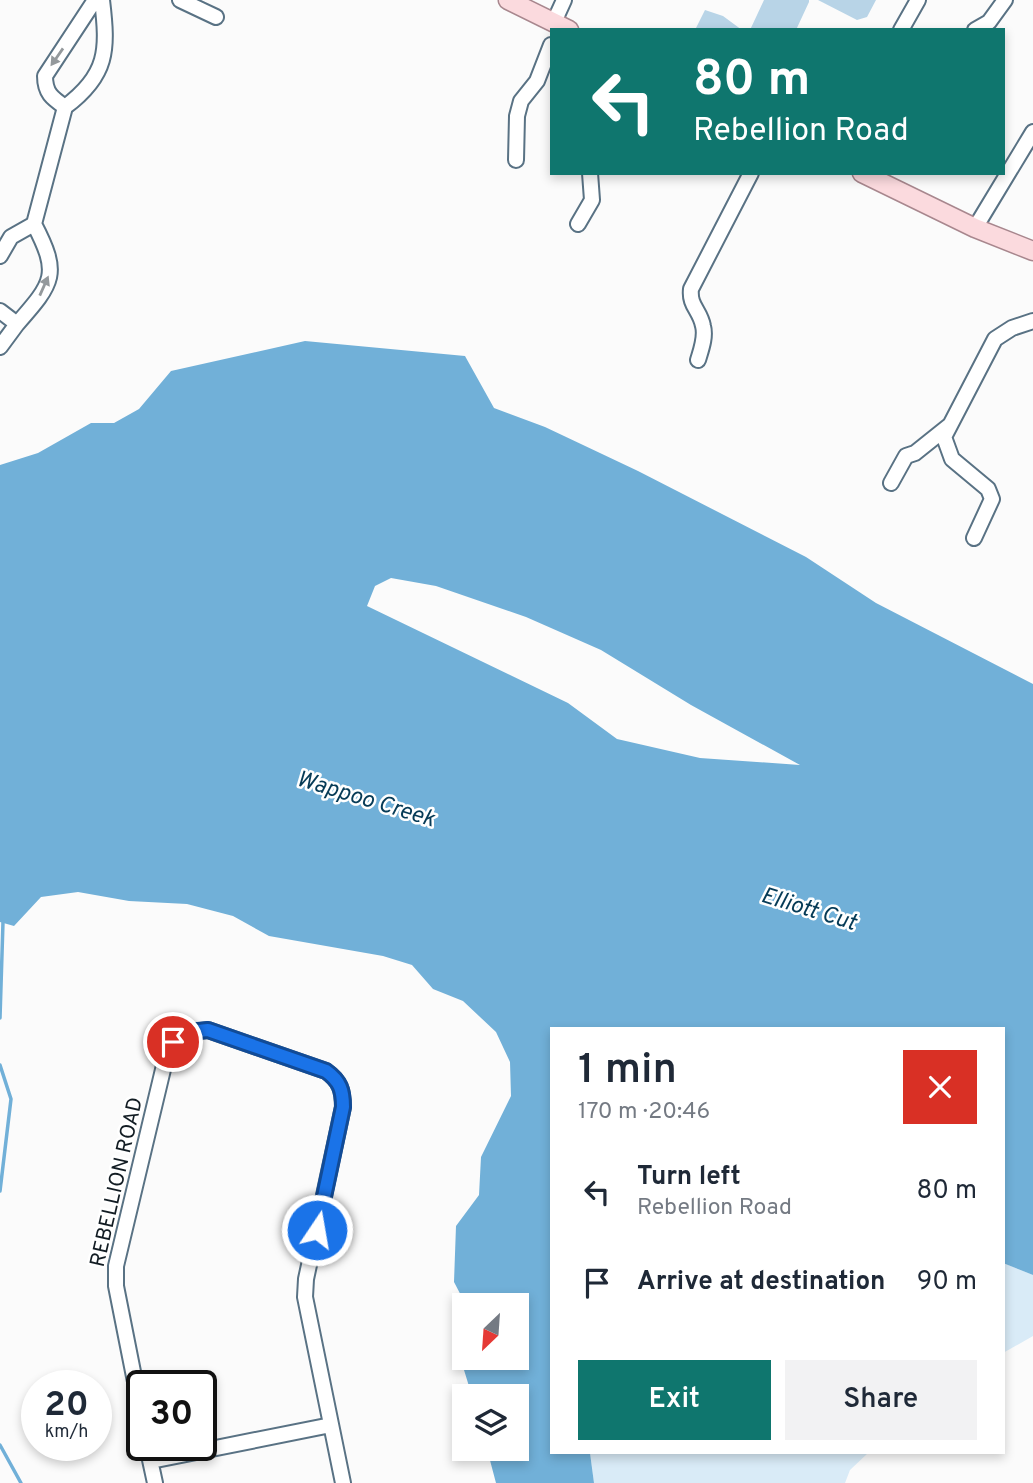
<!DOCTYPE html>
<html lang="en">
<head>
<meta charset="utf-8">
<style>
  body { margin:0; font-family:Overpass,sans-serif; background:#f2f2f3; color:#1f2937; height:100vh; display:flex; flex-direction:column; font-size:26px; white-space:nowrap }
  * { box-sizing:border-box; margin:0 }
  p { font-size:23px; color:#747a83 }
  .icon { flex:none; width:38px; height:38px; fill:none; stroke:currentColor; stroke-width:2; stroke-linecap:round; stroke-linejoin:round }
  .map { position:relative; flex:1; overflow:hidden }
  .side { position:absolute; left:550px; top:1027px; width:455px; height:427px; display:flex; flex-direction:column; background:#fff; border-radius:0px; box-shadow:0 4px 10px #0003 }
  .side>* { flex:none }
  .top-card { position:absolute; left:550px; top:28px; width:455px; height:147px; border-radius:0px; box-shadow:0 4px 10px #0003; background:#0f766e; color:#fff; overflow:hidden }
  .needle { width:46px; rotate:205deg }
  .fabs { position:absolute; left:452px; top:1293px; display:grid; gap:14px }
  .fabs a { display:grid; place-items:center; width:77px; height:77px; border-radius:0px; background:#fff; box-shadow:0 4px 10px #0003; font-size:35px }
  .speed { position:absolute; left:21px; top:1370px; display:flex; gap:14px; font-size:35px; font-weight:700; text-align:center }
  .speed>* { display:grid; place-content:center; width:91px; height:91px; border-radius:50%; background:#fff; box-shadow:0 4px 10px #0003; line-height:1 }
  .speed small { font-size:18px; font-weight:400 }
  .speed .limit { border:4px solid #111; border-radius:10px; background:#fff; color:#111 }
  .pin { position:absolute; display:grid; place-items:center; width:60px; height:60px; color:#fff; margin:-30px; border:4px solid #fff; border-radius:50%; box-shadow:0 2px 7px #0007 }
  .me { position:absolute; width:77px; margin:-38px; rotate:12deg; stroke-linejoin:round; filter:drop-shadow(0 0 5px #0008) }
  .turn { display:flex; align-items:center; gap:24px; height:147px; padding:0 28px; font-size:32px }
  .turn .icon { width:91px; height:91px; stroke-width:2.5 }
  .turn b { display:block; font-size:49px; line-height:60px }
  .round { display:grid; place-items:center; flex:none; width:74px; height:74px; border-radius:0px; background:#f2f2f3 }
  .head { display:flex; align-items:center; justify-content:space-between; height:119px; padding:0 28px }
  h1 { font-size:42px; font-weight:600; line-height:52px }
  .action { display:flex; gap:14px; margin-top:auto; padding:14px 28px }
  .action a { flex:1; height:80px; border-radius:0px; background:#0f766e; color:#fff; font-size:28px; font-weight:600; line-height:80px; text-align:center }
  .action a+a { background:#f2f2f3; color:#1f2937 }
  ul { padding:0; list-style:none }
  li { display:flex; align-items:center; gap:21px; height:91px; padding:0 28px }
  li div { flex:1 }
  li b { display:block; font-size:26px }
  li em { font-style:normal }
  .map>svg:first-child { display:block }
</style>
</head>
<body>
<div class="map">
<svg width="1033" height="1483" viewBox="0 0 1033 1483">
  <rect width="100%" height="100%" fill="#fbfbfb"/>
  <!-- green -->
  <path fill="#d9ebf7" d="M1003,1263L1033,1275V1336L1003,1353Z
    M590,1453H868L850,1470L845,1483H594Z"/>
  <!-- water -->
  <path fill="#71b0d8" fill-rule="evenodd" d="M305,341L465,356L494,408L545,427L638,471L806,557L876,603L1033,684V1275L1003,1263V1029H551V1452L590,1453L594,1483H496L487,1449H516V1396H472L464,1370L465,1358H516V1306L466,1305L454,1282L456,1226L479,1195L481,1157L511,1096L510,1062L496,1032L463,1001L433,989L412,965L383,956L269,936L233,916L187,904L129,901L78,892L41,897L14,926L0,922V465L38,453L91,423H114L139,409L171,371ZM391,578L436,586L526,617L601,650L691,705L800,765L700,758L617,739L568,703L367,606L375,586Z"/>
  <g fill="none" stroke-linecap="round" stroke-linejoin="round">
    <!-- stream -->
    <path stroke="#71b0d8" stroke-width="3.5" d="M0,1018L3,922
      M0,1065L11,1099L0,1191
      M0,1445L21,1483"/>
  </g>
  <!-- building -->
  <path fill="#b8d4e7" d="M764,0H809V2L796,30H750Z
    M818,0H876L867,17L857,20Z
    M705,10L723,16L742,30H695Z"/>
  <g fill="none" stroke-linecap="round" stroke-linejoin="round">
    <!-- minor casing -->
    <g stroke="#597284" stroke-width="18">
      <path id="minor" d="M95,0L45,76C45,93 52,98 65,107C108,75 108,50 102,0
        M180,0L216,17
        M554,22L564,0
        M901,30L918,0
        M975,30L989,22L1005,0
        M516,160L517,116L521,101L537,81L551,45
        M578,224L592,200L590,173
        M975,228L1033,132
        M0,256L11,237L34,224
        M0,311L17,324C54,282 60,274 34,224L65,107
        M0,347L17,324
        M698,360C701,350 706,337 703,326C700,310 689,306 691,289L751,173
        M891,483L906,456L915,453L950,425
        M974,538L992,499L988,489L952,459L944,437L995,339L1012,328L1033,321
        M142,1417L116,1286V1266L166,1057C175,1036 186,1032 208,1030L326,1071C340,1081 343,1090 343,1107L306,1279L305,1297L343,1483
        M147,1446L155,1483
        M151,1461L331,1425"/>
    </g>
    <!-- major casing -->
    <g stroke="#a8878e" stroke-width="21">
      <path id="major" d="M508,0L569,30
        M862,173L975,228L1033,251"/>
    </g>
    <!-- minor -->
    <use href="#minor" stroke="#fff" stroke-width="14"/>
    <!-- major -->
    <use href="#major" stroke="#fbdade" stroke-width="18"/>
  </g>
  <!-- one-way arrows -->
  <defs><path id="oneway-solid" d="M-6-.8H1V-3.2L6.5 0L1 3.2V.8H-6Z" transform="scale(1.75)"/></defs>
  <g fill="#94999c">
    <use href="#oneway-solid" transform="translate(57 57) rotate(125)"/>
    <use href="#oneway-solid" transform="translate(44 286) rotate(-66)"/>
  </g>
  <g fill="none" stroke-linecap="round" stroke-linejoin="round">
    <!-- route casing -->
    <g stroke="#114b97" stroke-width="18">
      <path id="route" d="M173,1042L188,1032L208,1030L326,1071C340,1081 343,1090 343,1107L317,1230"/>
    </g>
    <!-- route -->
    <use href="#route" stroke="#1a73e8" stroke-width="12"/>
  </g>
  <g text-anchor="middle" stroke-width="5" stroke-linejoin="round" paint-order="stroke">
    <!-- street labels -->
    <g font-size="21" fill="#121c23" stroke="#fff">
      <text transform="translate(116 1182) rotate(-77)" y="7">REBELLION ROAD</text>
    </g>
    <!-- water labels -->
    <g font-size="23" font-style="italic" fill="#063b57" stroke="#fff">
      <text transform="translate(366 798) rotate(17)" y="8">Wappoo Creek</text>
      <text transform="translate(809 908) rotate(17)" y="8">Elliott Cut</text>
    </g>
  </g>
</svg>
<div class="fabs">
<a><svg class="needle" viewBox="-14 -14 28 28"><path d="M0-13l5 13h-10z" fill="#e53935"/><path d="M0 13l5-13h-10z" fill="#747a83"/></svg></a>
<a><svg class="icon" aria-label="layers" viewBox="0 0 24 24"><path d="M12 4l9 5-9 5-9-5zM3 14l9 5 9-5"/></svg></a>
</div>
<div class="speed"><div>20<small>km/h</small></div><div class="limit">30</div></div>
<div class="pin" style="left:173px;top:1042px;background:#d93025"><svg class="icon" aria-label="arrive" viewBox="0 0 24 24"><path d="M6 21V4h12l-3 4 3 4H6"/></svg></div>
<svg class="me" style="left:317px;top:1230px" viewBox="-20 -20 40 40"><circle r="17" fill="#1a73e8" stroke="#fff" stroke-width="3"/><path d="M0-11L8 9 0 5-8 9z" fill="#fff"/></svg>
<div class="top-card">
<div class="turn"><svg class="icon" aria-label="left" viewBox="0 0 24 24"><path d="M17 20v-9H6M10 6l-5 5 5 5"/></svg><div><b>80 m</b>Rebellion Road</div></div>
</div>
<section class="side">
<div class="head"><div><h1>1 min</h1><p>170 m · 20:46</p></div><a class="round" style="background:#d93025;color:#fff"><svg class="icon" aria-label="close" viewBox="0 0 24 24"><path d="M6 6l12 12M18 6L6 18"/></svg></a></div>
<ul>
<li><svg class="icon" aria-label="left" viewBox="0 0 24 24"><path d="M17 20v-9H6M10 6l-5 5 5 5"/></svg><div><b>Turn left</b><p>Rebellion Road</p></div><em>80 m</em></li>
<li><svg class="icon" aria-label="arrive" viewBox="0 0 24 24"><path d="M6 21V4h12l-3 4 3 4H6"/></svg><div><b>Arrive at destination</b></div><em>90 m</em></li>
</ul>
<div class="action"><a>Exit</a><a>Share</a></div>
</section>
</div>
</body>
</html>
